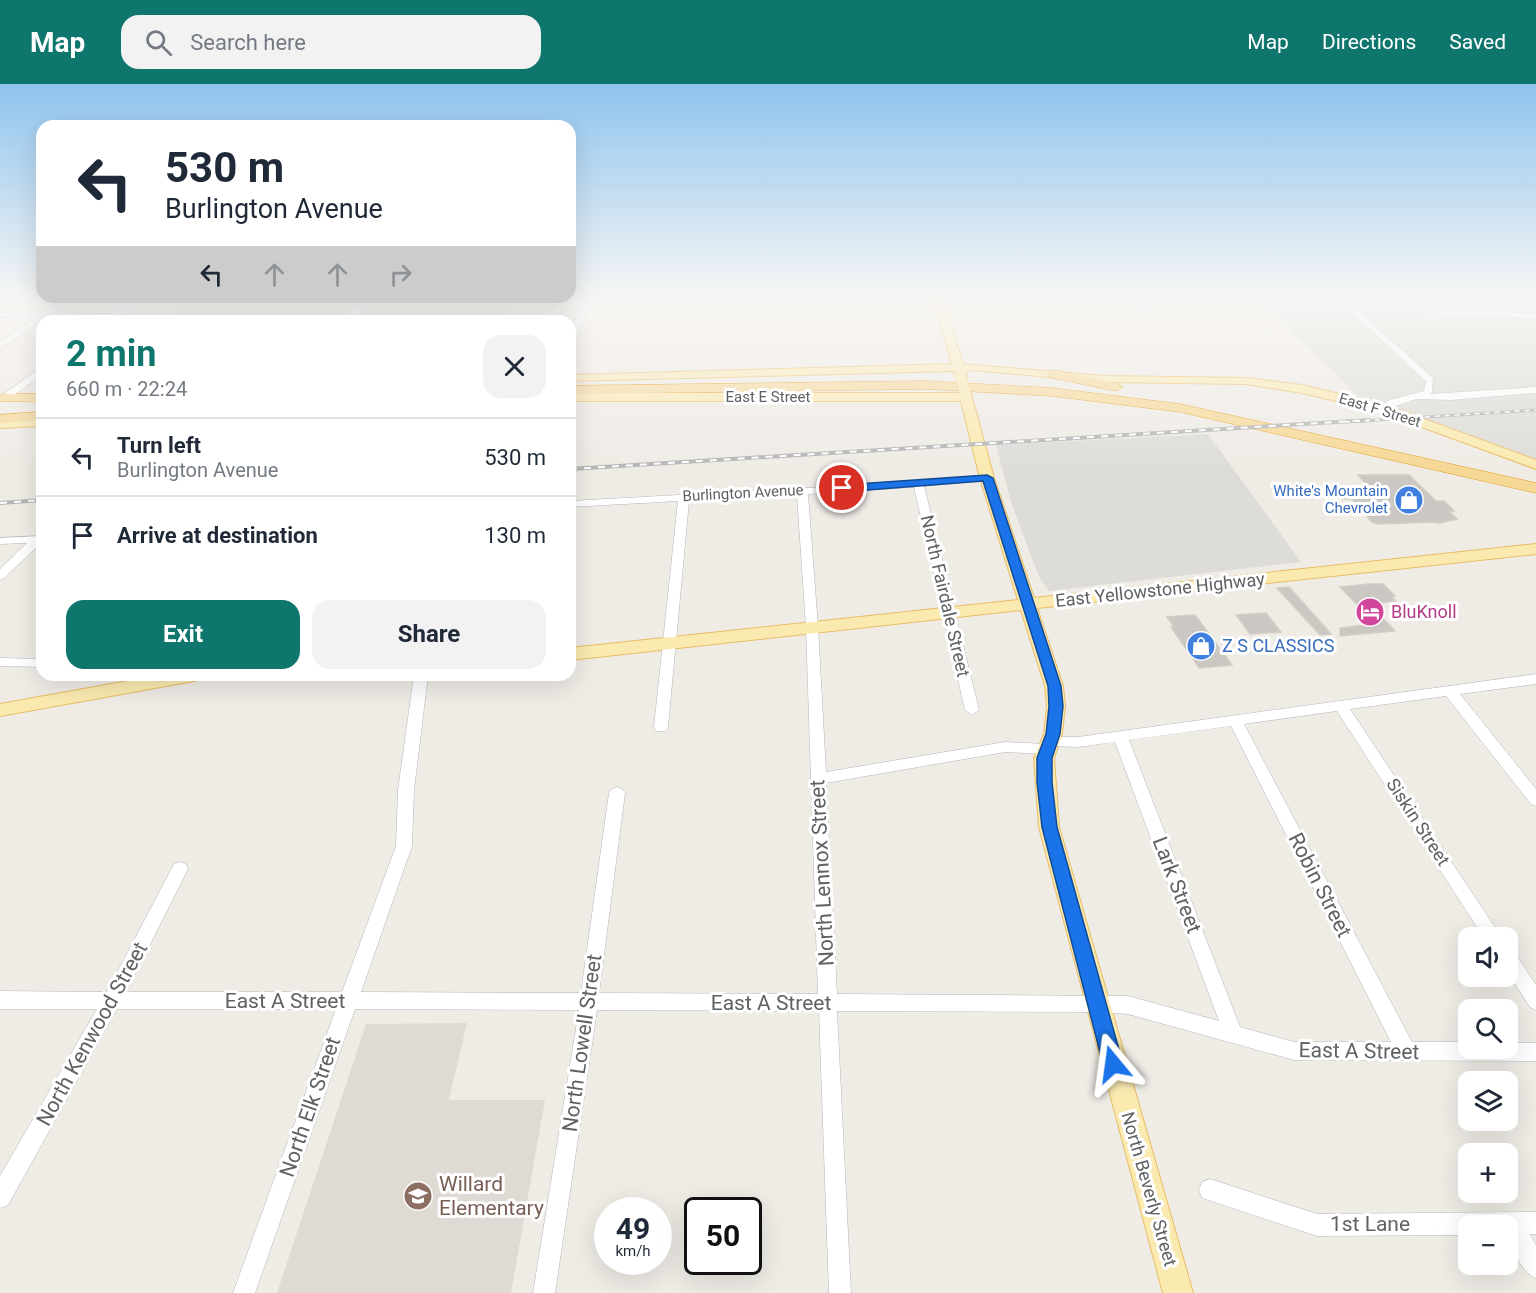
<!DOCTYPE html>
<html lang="en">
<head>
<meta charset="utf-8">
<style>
  body { margin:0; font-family:Roboto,sans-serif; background:#f2f2f3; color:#1f2937; height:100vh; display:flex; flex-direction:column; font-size:22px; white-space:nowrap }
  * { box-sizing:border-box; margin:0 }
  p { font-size:20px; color:#747a83 }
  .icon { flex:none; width:33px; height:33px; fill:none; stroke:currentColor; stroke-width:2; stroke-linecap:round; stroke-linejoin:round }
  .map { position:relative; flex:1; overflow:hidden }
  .side { position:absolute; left:36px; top:231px; width:540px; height:366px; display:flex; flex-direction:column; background:#fff; border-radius:18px; box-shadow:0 6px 24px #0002 }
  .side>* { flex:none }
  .guide { position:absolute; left:36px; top:36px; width:540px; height:183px; border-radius:18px; box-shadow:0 6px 24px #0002; background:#fff; color:#1f2937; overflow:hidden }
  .controls { position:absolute; left:1458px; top:843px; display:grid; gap:12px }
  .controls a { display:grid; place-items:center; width:60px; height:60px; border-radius:12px; background:#fff; box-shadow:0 6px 24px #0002; font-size:30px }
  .speed { position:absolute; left:594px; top:1113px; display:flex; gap:12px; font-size:30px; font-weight:700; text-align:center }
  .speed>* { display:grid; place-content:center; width:78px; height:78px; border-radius:50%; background:#fff; box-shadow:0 6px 24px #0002; line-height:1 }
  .speed small { font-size:15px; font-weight:400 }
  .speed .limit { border:3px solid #111; border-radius:9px; background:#fff; color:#111 }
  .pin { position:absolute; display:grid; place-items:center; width:51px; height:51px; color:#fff; margin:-26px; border:3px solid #fff; border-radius:50%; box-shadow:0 2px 6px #0007 }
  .me { position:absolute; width:66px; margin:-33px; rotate:344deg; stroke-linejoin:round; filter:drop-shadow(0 0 4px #0008) }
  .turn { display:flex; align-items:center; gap:21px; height:126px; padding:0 30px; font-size:27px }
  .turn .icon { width:78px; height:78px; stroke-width:2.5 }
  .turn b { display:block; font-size:42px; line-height:51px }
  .lanes { display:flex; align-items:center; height:57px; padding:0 30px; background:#0003; justify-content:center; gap:30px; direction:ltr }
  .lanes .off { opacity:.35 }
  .round { display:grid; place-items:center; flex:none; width:63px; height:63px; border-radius:18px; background:#f2f2f3 }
  .headline { display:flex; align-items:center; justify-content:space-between; height:102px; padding:0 30px }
  h1 { font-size:36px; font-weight:700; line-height:45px; color:#0f766e }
  .button { display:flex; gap:12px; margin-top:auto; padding:12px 30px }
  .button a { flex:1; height:69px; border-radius:18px; background:#0f766e; color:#fff; font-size:24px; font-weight:700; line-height:69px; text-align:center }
  .button a+a { background:#f2f2f3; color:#1f2937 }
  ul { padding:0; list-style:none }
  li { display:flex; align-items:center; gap:18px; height:78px; padding:0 30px; border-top:2px solid #e0e1e3 }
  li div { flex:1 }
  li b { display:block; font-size:22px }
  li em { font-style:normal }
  header { display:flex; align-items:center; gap:36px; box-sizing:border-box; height:84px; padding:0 30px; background:#0f766e; color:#fff }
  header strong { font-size:28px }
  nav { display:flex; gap:33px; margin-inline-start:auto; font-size:21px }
  .search { width:420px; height:54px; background:#f2f2f3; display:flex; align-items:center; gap:15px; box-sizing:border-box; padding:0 21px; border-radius:18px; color:#747a83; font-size:22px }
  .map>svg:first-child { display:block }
</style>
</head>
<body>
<header>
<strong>Map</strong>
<div class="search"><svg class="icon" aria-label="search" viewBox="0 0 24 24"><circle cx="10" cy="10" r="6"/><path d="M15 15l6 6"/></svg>Search here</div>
<nav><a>Map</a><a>Directions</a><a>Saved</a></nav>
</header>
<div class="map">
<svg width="1536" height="1209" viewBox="0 0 1536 1209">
  <rect width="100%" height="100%" fill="#efece6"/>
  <!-- industrial -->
  <path fill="#dedcd8" d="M1260,216H1536V378L1359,313Z
    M1208,350L1301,478L1049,507L1039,493L1011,418L996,361Z"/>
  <!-- education -->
  <path fill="#dfdbd4" d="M360,216H465L510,222L504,234L331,237L348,231Z
    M467,939L449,1016H545L511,1209H277L366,940Z"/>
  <!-- green -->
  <path fill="#c6e5c4" d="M188,216H360L348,231L331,237H170L179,229H172Z"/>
  <!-- building -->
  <path fill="#cbc7c2" stroke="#d3cec5" stroke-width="1.5" d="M1358,391H1409L1436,417H1444L1454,427H1449L1457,435L1439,439L1432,438L1379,440L1372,438L1352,415H1343L1333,403H1369Z
    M1369,500H1383L1395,512H1391L1396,517L1369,520L1395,547L1340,552V544L1376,540L1340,503Z
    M1289,503L1331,550L1320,551L1277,504Z
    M1266,529L1281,548L1250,550L1236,531Z
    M1195,531L1232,581L1199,584L1171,543H1174L1167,533Z"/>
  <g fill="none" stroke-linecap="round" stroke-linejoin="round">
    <!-- minor casing -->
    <g stroke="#b3b6ba" stroke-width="1">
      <path id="minor" d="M61,216H70L53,229L112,230L129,216H137L113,237H106V234H46L0,264V258L36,234L0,233V229H43Z
        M362,216H369C361,228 355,237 339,237L353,227Z
        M584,216H592L574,258L570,260V249Z
        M1133,216H1140L1148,225L1141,227Z
        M1338,216H1346L1354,224H1409L1536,230V234L1409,228H1359L1433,294L1432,308L1430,310L1536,303V309L1451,316L1416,315L1385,326H1379V322L1390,316L1424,307L1426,297Z
        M42,283V290L7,316H1V312Z
        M987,391L992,394L991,396L924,402L979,626L972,631L965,626L914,403L808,410L818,543L826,688L1005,658L1045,660L1044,657L1046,653H1078L1536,590V600L1460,610L1536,705V722L1531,720L1446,612L1350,625L1502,854H1484L1337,627L1244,640L1412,958H1468V964H1508V959H1536V977L1294,976L1128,930L1096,928L837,927L851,1209H829L819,927L597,926L555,1209H533L579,926L355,925L255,1209H233L336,925H117L8,1121L0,1124V1092L97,925H0V907L107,908L174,780L180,778L186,780L188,785L126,908H342L396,762L398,706L414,591H428L414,706L412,762L361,908L581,909L609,709L612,705L617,703L622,705L625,709L599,909L818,910L806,543L797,411L689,417L668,643L666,647H656L654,643L678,417L570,423V417L861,401ZM1231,642L1391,958H1294L1240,943L1129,656ZM1115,658L1219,937L1128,912L837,910L826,699L1005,668L1046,670L1051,669L1053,665L1052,662L1078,663Z
        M42,452V458L4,494L0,496V485L27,459L0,460V454Z
        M0,574L42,575V583L0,582Z
        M1508,866L1514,868L1536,901V926L1530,923L1508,889Z
        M1210,1095L1317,1130L1536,1128V1150H1530L1536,1161V1194C1520,1188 1508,1158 1508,1142H1468V1151L1317,1152L1202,1114L1199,1106L1202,1098Z"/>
    </g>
    <!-- major casing -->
    <g stroke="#e9bc65" stroke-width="2">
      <path id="major" d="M933,216H943L963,280L1103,292L1246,294L1302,301L1386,321L1536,376V385L1378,327L1302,309L1246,300L1103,298L972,286L965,287L967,292L961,295L957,294L954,287L570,297V291L952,280Z
        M964,302L970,306L994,394L1034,514L1536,460V470L1037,524L1063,602L1065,622L1062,650L1054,674L1059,743L1193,1209H1163L1039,743L1034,674L1044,650L1047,622L1045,602L1021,526L570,576V564L1018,516L980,394L961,317H570V309H959L960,303Z
        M42,334V342L0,344V336Z
        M161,591H203L200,595L194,597L0,632V620Z"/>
    </g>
    <!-- highway casing -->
    <g stroke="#e6960f" stroke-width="1">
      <path id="highway" d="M1053,286L1116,299L1123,303L1116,307L1048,293L1046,290Z
        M926,297L1052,304L1180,320L1536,399V409L1180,328L1052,312L926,305L570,310V302Z
        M42,310V318L0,317V311L4,310Z
        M42,328V336L0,339V331Z"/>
    </g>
    <!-- minor -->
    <use href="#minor" fill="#fff" fill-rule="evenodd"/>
    <!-- major -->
    <use href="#major" fill="#faeab0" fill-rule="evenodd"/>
    <!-- highway -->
    <use href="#highway" fill="#f6d896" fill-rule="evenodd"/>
    <!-- rail-far1 casing -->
    <g stroke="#b4b5b5" stroke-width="3">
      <path id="rail-far1" d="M1345,338L1536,326"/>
    </g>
    <!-- rail casing -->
    <g stroke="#b4b5b5" stroke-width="4">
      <path id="rail" d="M570,385L1369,336
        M0,419L42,416"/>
    </g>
    <!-- rail-far1 -->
    <use href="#rail-far1" stroke="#fff" stroke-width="1.5" stroke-dasharray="5" stroke-linecap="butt"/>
    <!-- rail -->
    <use href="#rail" stroke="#fff" stroke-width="2" stroke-dasharray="7" stroke-linecap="butt"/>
    <!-- major-bridge casing -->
    <g stroke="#e9bc65" stroke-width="12" stroke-linecap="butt">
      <path id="major-bridge" d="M961,292L964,306"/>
    </g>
    <!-- major-bridge -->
    <use href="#major-bridge" stroke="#faeab0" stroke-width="11"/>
  </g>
  <!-- sky -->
  <linearGradient id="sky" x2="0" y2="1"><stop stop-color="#8fc4ef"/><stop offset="0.56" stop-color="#f8f6f4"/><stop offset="1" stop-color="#f8f6f4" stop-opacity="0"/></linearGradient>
  <rect width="1536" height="386" fill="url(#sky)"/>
  <!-- route -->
  <path fill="#1a73e8" stroke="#114b97" stroke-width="1.5" d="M987,391L993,394L1061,602L1063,622L1060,650L1052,674V698L1057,743L1123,980L1120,986L1113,989L1106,986L1103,980L1042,743L1037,698V674L1046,650L1049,622L1048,602L983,397L842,408L836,404L842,401Z"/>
  <!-- icons -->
  <defs>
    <g id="shop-disc" transform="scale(1.5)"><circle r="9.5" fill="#3f7fe0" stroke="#fff"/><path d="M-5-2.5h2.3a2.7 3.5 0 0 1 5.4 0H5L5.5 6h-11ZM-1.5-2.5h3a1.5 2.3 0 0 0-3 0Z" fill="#fff"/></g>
    <g id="hotel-disc" transform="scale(1.5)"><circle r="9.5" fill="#d1479c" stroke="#fff"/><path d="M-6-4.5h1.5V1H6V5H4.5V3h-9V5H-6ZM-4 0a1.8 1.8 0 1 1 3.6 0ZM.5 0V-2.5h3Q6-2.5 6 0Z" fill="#fff"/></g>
    <g id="school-disc" transform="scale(1.5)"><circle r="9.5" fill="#8d6e63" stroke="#fff"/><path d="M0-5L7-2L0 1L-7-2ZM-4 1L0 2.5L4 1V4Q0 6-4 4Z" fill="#fff"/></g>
  </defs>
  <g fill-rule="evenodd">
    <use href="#shop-disc" x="1409" y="416"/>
    <use href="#hotel-disc" x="1370" y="528"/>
    <use href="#shop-disc" x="1201" y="562"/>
    <use href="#school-disc" x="418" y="1112"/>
  </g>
  <g text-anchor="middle" stroke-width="6" stroke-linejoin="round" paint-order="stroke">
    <!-- far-street labels -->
    <g font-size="15" fill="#5e6265" stroke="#fff">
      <text x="768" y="318">East E Street</text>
      <text transform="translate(1380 326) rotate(17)" y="5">East F Street</text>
      <text transform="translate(743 409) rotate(-3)" y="5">Burlington Avenue</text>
    </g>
    <!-- far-shop labels -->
    <g font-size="15" fill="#366cbe" stroke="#fff" text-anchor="end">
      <text x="1388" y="412">White's Mountain<tspan x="1388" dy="17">Chevrolet</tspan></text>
    </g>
    <!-- street labels -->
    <g font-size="18" fill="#5e6265" stroke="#fff">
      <text transform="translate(1160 506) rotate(-6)" y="6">East Yellowstone Highway</text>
      <text transform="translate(945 512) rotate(77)" y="6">North Fairdale Street</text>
      <text transform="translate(1418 738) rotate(57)" y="6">Siskin Street</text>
      <text transform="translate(1149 1105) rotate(74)" y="6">North Beverly Street</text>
    </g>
    <!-- hotel labels -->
    <g font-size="18" fill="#b23c85" stroke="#fff" text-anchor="start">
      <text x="1391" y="534">BluKnoll</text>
    </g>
    <!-- shop labels -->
    <g font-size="18" fill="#366cbe" stroke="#fff" text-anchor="start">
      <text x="1222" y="568">Z S CLASSICS</text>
    </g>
    <!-- near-street labels -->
    <g font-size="21" fill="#5e6265" stroke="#fff">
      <text transform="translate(822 789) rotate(-93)" y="7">North Lennox Street</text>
      <text transform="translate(1177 801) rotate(69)" y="7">Lark Street</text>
      <text transform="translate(1320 801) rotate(63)" y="7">Robin Street</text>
      <text x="285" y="924">East A Street</text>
      <text x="771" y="926">East A Street</text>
      <text transform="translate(92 950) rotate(-61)" y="7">North Kenwood Street</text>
      <text transform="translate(582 959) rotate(-82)" y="7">North Lowell Street</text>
      <text transform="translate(1359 967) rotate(1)" y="7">East A Street</text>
      <text transform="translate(310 1023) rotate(-71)" y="7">North Elk Street</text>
      <text x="1370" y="1147">1st Lane</text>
    </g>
    <!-- near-education labels -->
    <g font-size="21" fill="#785e54" stroke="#fff" text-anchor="start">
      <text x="439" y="1107">Willard<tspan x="439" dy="24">Elementary</tspan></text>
    </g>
  </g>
</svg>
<div class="controls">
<a><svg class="icon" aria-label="sound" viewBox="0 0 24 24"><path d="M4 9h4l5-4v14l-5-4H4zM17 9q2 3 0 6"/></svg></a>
<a><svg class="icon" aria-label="search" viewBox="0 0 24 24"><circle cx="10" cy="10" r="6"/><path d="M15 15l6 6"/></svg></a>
<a><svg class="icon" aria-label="layers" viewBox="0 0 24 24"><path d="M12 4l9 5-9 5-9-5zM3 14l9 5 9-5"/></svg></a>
<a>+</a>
<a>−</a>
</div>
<div class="speed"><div>49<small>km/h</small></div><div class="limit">50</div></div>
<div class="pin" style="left:842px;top:404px;background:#d93025"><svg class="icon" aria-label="arrive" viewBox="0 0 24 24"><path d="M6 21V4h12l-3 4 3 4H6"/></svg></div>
<svg class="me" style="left:1113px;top:980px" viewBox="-20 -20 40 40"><path d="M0-17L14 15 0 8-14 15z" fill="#1a73e8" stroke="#fff" stroke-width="4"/></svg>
<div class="guide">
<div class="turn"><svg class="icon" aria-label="left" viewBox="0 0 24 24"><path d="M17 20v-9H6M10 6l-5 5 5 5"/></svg><div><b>530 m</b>Burlington Avenue</div></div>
<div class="lanes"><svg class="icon" aria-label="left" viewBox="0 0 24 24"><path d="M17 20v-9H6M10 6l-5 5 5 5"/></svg><svg class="icon off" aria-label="ahead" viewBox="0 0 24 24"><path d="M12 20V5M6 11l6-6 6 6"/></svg><svg class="icon off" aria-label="ahead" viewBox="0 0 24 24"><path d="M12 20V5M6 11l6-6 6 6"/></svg><svg class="icon off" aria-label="right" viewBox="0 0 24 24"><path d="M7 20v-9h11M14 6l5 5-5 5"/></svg></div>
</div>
<section class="side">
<div class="headline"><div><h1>2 min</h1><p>660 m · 22:24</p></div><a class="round"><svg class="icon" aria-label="close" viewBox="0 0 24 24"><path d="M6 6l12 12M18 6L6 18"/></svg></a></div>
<ul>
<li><svg class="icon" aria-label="left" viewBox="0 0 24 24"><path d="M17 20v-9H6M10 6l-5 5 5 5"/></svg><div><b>Turn left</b><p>Burlington Avenue</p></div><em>530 m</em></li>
<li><svg class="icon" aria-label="arrive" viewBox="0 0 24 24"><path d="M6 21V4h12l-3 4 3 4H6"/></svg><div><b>Arrive at destination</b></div><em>130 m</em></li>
</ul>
<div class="button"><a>Exit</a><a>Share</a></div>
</section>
</div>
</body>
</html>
